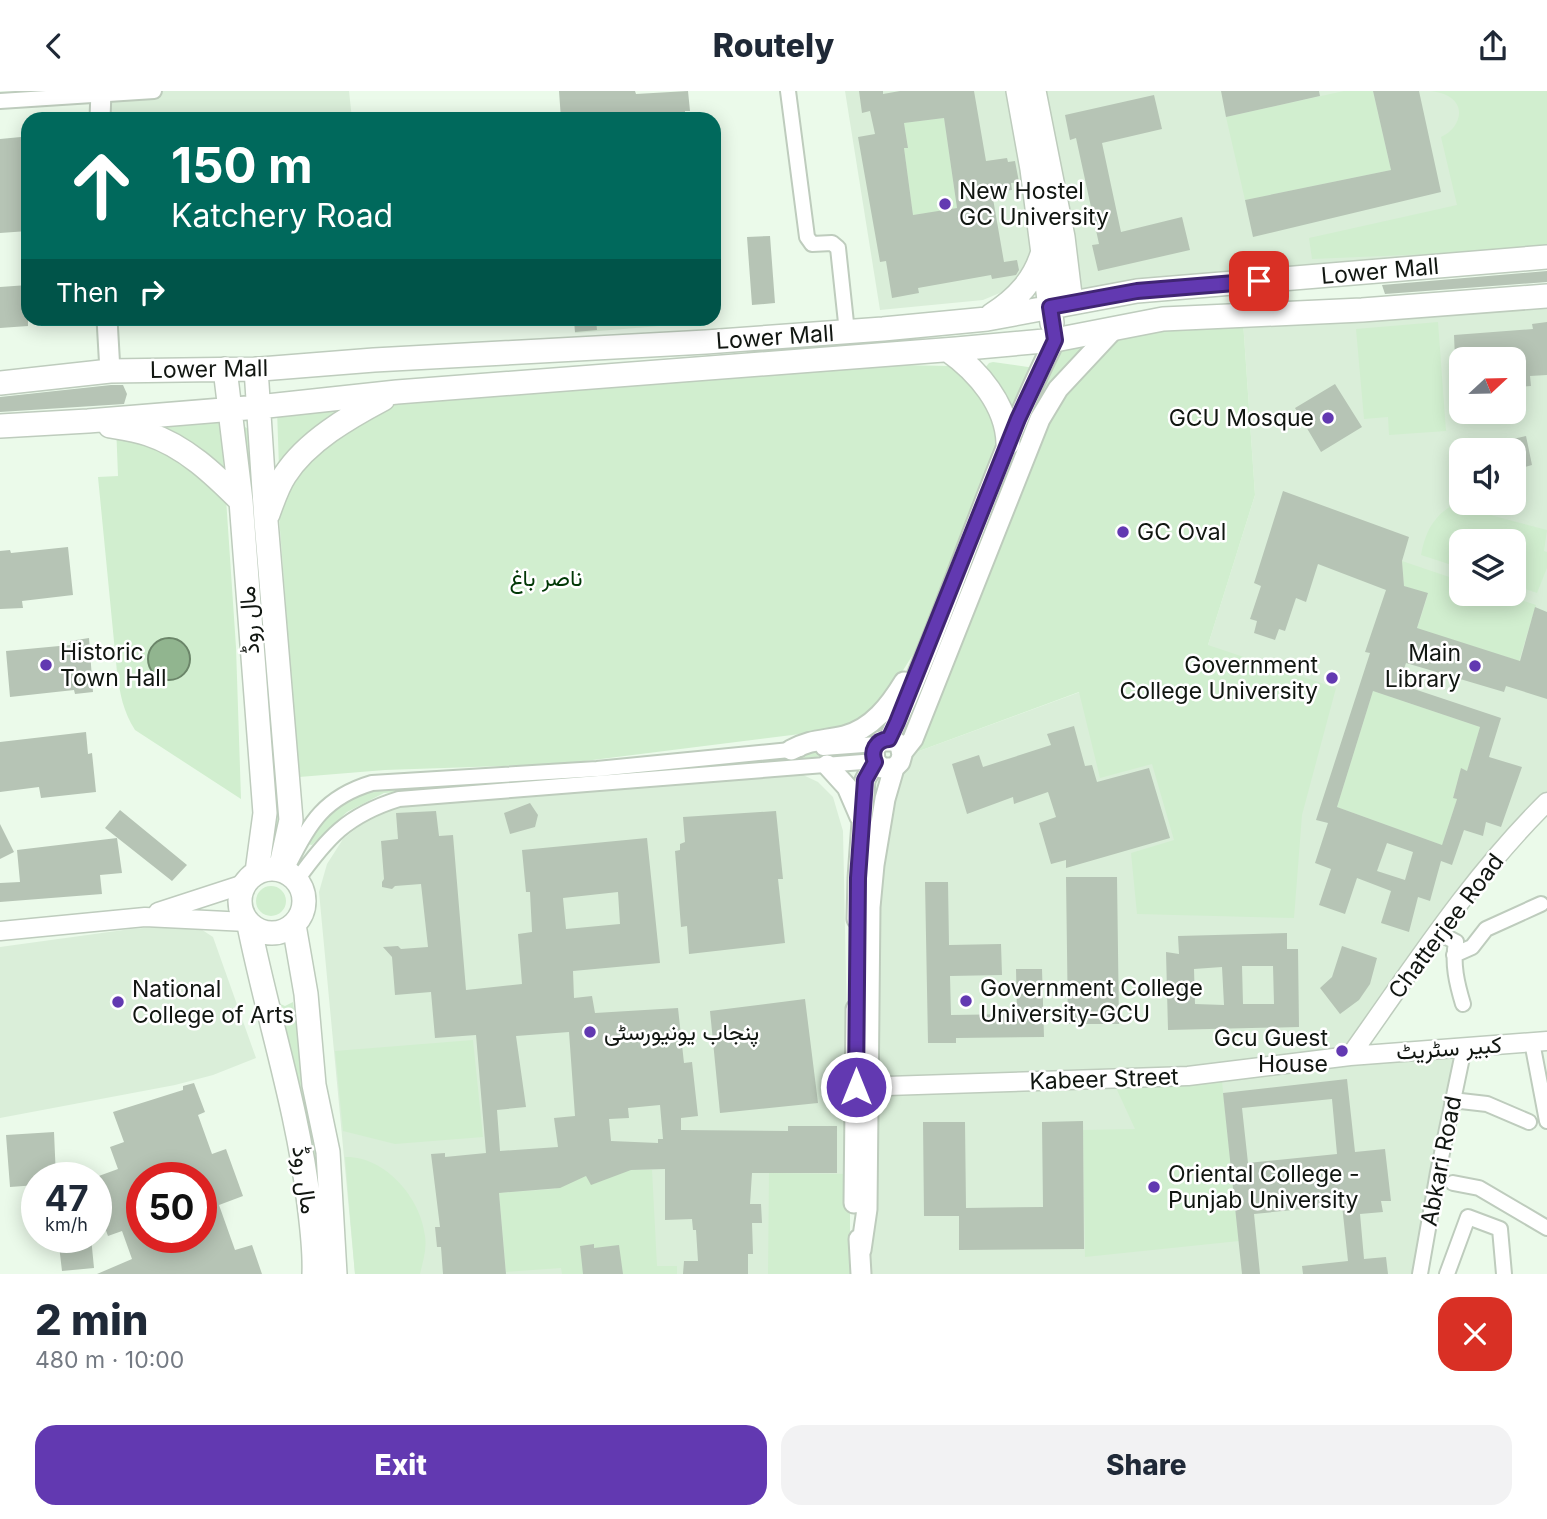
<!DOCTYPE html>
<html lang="en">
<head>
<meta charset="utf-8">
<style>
  body { margin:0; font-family:Inter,Vazirmatn,sans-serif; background:#f2f2f3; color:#1f2937; height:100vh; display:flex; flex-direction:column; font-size:26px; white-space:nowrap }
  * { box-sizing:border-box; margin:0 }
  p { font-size:23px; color:#747a83 }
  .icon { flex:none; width:38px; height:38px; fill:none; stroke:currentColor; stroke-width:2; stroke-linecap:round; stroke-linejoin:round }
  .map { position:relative; height:1183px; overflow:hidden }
  .panel { display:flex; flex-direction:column; background:#fff; flex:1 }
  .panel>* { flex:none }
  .guide { position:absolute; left:21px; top:21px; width:700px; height:214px; border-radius:21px; box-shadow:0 4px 18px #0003; background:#00695c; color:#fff; overflow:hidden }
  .needle { width:46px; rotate:68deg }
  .tools { position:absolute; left:1449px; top:256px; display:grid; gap:14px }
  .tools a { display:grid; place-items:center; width:77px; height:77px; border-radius:14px; background:#fff; box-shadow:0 4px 18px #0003; font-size:35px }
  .speed { position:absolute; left:21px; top:1071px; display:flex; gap:14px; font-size:35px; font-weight:700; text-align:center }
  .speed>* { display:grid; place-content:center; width:91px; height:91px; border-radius:50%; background:#fff; box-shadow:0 4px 18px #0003; line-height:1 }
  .speed small { font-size:18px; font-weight:400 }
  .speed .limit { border:10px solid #d22; background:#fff; color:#111 }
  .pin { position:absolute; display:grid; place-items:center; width:60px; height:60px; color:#fff; margin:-30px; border-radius:14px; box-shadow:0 4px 10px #0006 }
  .me { position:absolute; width:77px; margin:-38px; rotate:0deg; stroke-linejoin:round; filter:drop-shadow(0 0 5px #0008) }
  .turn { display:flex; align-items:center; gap:24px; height:147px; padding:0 35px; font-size:32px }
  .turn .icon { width:91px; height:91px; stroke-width:2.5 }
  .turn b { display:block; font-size:49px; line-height:60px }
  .then { display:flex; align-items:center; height:66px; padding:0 35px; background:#0003; gap:14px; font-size:26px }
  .round { display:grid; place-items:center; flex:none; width:74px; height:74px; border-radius:21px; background:#f2f2f3 }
  .overview { display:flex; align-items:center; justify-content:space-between; height:119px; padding:0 35px }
  h1 { font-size:42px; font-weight:800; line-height:52px }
  .cta { display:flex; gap:14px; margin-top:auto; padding:14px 35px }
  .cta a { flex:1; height:80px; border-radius:21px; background:#6239b1; color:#fff; font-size:28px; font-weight:800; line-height:80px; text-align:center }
  .cta a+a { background:#f2f2f3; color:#1f2937 }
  header { display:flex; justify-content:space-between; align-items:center; height:91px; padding:0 35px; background:#fff; font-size:32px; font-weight:800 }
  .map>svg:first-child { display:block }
</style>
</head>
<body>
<header><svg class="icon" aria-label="back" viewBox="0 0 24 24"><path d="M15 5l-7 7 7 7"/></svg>Routely<svg class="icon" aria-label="share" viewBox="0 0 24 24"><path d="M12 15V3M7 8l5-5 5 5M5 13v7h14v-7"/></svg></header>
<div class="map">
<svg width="1547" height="1183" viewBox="0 0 1547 1183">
  <rect width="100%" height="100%" fill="#ebfaea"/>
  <!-- built -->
  <path fill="#daeed9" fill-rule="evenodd" d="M110,0H349L352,28H100Z
    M845,0H1013L1032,152L1025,177L1007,199L983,209L880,219Z
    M1041,0H1547V166L1078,209Z
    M1547,205V711L1349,963L1464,957L1421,1183H869L875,796L894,686L911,663L1208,554L1255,404L1243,230ZM1461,268H1514V320H1461ZM1461,359H1514V411H1461ZM1461,450H1514V502H1461Z
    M574,228H708V231L575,242Z
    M801,683L818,691L833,706L843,740L850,1083V1183H355L319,801L327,773L343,748L364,731L390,716Z
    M193,833L213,846L256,967L213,984L175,994L0,1027V856L131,838Z"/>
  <!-- green -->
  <path fill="#d1eecf" d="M1344,0H1373L1391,79L1245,109L1226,26Z
    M1431,0H1547V158L1312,168L1309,147L1457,114L1441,46C1458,39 1468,16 1448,5C1443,2 1436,1 1431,0Z
    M944,27L957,117L938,120L936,123L929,124L926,122L913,124L904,57L908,56L904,32Z
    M1243,230L1255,404L1208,554L1336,597L1302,724L1294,827L1137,823L1131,762L1174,749L1152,673L1100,687L1079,601L911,663L1043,344L1065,302L1115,245Z
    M1438,231L1446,340L1389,344L1388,326L1364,328L1356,238Z
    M1092,253L1034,319L1027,334L912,638L907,643L903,642L901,638L1057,260Z
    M993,271L1035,277L1012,336L985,277L989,272Z
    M900,274L948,275L968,285L1003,342L919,554L873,627L856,636L561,673L385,679L299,686L279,426L285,406L304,372L384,313Z
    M362,308L279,377L277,319Z
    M203,329L221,333L236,556L241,708L135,639C123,620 120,603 117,581L98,386L118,385L116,333Z
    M245,336L250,339L280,734L278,735L274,733L242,337Z
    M1453,414L1547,439L1544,460L1547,461V477L1537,502L1514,494V450H1461V477L1421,464C1425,442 1433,425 1453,414Z
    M1402,470L1461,490V502H1500L1536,514L1519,570L1417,538L1428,503L1404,495Z
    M1373,600L1480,636L1467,680L1461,678L1453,706L1457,708L1442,754L1337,716Z
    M859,656L864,661L622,686L384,702L347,721L312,754L307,753C317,728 345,710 368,697L623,680Z
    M256 810a15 15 0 1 1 30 0a15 15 0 1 1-30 0Z
    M293,911L324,1125L326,1161L278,912L285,915Z
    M473,949L483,1046L395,1053L343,1040L335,960Z
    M1221,981L1239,1150L1085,1166L1083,1039L1135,1038L1112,988Z
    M345,1066C385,1065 421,1107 425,1145C427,1158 423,1170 420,1183H355Z
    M624,1079H652L657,1175H677V1183H562L561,1177L506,1181L499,1102L555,1098L569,1084L572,1091L586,1085Z
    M769,1082L850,1083V1183H768Z"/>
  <!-- water -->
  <path fill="#91b58f" stroke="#6b8569" stroke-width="2" d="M148 568a21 21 0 1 1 42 0a21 21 0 1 1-42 0Z"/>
  <!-- building -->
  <path fill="#b6c4b5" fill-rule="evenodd" d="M559,0H635L636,3L688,0L690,20H685V28H663V22L561,28Z
    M859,0H883V3L900,0H974L986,70L1007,67L1008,71L1015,70L1019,91L1011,92L1012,99L992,102L1004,171L1017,169L1019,179L1016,184L992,188L991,184L918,197L919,202L892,207L886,170L880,171L858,46L875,43L870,20L862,22ZM944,27L957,117L913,124L904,57H908L904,32Z
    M1221,0H1319L1320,5L1226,26Z
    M1373,0H1419L1441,101L1253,146L1245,109L1391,79Z
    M1154,4L1162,38L1102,52L1121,141L1182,126L1190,159L1098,180L1092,154L1099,153L1076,47L1070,49L1065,24Z
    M21,46L27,50L28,140L0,142V48Z
    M770,145L775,212L752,214L747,146Z
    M1547,180V191L1385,203L1382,194Z
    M28,194V235L0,237V196Z
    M574,228H596L597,239L575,241Z
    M1547,231V284L1530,285L1531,295L1514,296V268H1455L1454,244L1533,238L1532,233Z
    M1335,293L1362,336L1321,361L1295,317Z
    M111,294H123L127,303L124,313L0,321V306Z
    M1526,345L1532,374L1514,379V359H1487V354Z
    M1283,400L1409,446L1402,470L1404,495L1428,502L1417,537L1520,570L1535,516L1547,521V608L1506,595L1504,601L1406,572L1399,593L1501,627L1489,666L1522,676L1501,736L1486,731L1483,745L1464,739L1452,774L1441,770L1430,810L1418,806L1409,841L1381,832L1391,800L1357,787L1345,823L1319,814L1331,778L1315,772L1328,732L1316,729L1370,562L1365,561L1386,499L1318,473L1306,511L1296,507L1285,540L1279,538L1275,549L1254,542L1257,530L1250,528L1261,495L1254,492ZM1373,600L1480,636L1467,680L1461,677L1453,707L1457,708L1442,754L1337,716ZM1387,752L1413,761L1405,789L1377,780Z
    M68,456L73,504L22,510L23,517L0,518V460L10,459L11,462Z
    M89,547L93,601L75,603L74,599L10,606L6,560L70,554V550Z
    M1074,635L1085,675L1092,674L1097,691L1149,677L1170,747L1066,777V769L1051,773L1039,732L1056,726L1048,701L1014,713L1013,706L967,723L952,673L979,664L983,676L1051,654L1047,643Z
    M86,641L88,663L92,662L96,701L41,707L39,696L0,701V651Z
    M530,712L538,724L535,736L510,743L504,722Z
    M120,719L187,774L172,790L105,737Z
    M436,720L439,745L453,744L466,899L522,893L518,843L532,841L530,801H526L522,759L647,747L660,872L573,880L574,907L592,905L595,922L678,917L684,972L692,971L698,1025L681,1027V1039L788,1040V1035H837V1082H752L750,1113H761L762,1132H752L753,1163H748V1183H683L684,1170H698L696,1139H693L692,1128L665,1129V1078L631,1079L591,1094L586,1085L560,1097L499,1102L506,1183H443L441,1156H437L435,1136H440L431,1063L445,1062V1066L486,1062L476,944L435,947L431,901L395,904L392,866L383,856L398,855L401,858L428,856L421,793L395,795L392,798L382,796V791L384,788L381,750L398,748L396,722ZM618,801L620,833L566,838L563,807ZM569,941L575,1025L554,1027L558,1056L500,1060L497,1019L526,1016L516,945ZM660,1014L663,1048H658V1052L611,1050L609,1028L629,1027L628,1017Z
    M776,720L783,788H778L785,852L689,863L687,835L681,836L675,760L680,759V753L685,751L683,726Z
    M0,733L14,761L0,768Z
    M117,747L122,782L100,784L102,803L0,811V792L20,791L17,759Z
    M1066,786H1117L1119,933H1068Z
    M925,791H948L949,854L1001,853L1002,884L950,885L951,924L1017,923L1016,878H1042L1044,946L956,947V952H928Z
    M1287,842V858H1298L1299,936L1168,939L1166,861L1179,863L1178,845ZM1242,875H1273L1274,913H1243ZM1222,876L1224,914L1195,913L1194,878Z
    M1342,855L1377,867L1370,893L1359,909L1340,923L1320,897L1332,886Z
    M805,908L818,1012L720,1022L710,920Z
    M1347,988L1355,1061L1385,1058L1391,1110H1381L1383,1121L1360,1123L1364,1168L1386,1166L1388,1183H1303L1302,1175L1348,1170L1342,1114L1254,1123L1260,1183H1242L1223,1002ZM1332,1008L1337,1063L1248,1072L1242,1017Z
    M194,992L205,1021L198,1024L212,1063L226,1058L243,1105L219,1114L235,1159L252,1154L262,1183H97L132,1168L122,1140L108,1145L96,1112V1086L118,1078L110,1056L124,1051L113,1021L183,999V995ZM142,1087H201V1146H142Z
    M1083,1030L1084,1158L959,1159V1125H924L923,1031H965L966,1117L1043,1116L1042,1031Z
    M54,1041L56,1087H37V1094L10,1096L6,1044Z
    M58,1146H91L94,1177L62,1180Z
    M594,1153V1157L619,1154L623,1183H583L580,1155Z"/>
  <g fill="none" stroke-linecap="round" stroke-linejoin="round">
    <!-- minor casing -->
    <g stroke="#beccbd" stroke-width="18">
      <path id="minor" d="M788,0L807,146L812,153L832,152L838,157L847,241
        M0,10L154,0
        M823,657L877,653
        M289,773C309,732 325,706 372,692L597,678L800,658
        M297,789C327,747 347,724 399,708L875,670
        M1439,842L1456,851C1452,873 1457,893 1463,913
        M1454,864L1472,856L1486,838L1541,813
        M1532,951L1547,1030
        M1452,1009L1487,1013L1529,1031
        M1453,1092L1479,1097L1547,1137
        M1420,1183L1438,1081L1464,957
        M1447,1183L1468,1126L1500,1138L1504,1183"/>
    </g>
    <!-- tertiary casing -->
    <g stroke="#beccbd" stroke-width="21">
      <path id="tertiary" d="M158,821L244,793
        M0,840L145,826L247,831
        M1350,965C1412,878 1471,786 1547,711
        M856,996L1188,985L1350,965L1547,950"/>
    </g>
    <!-- secondary casing -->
    <g stroke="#beccbd" stroke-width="23">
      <path id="secondary" d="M100,28L101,0
        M107,228L110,280
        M889,648C950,518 990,377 1055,249
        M791,659C812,648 822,650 844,645C872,638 890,614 904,591
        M902,662L913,648L1040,328L1058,298L1114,238
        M827,674L847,696L860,726
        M857,828L858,787L865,689L875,671
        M854,1112L856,918
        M859,1148L861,1183
        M861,1159L867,1118L870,816L874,774L885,708L894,677L900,671L902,664L900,654L894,650H881L874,658L875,670L882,677H894"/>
    </g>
    <!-- primary casing -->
    <g stroke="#beccbd" stroke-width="26">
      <path id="primary" d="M1018,0L1032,78L1052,232
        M1034,0L1063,146L1071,212
        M992,224C1017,208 1035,189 1043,160
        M948,259C978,280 1007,314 1008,352
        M225,278L241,410L265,722L257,781
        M256,278L266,430L291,729L280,779
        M0,292L110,280L261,278L374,269L706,251L883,238L987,228L1137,200L1547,166
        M0,335L88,330L258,316L397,301L956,258L1055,249L1163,228L1362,219L1547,205
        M110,335C122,337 136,339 148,343C185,355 214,383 241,410
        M268,423C273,410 277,396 285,384C307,350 349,326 383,308
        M240 810a32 32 0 1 1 64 0a32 32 0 1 1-64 0Z
        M249,834C268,928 298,1018 309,1113C312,1137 315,1159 314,1183
        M294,834L306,903L314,994L328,1061L335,1183"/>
    </g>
    <!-- minor -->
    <use href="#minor" stroke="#fff" stroke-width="14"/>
    <!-- tertiary -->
    <use href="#tertiary" stroke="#fff" stroke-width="18"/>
    <!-- secondary -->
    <use href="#secondary" stroke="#fff" stroke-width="19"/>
    <!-- primary -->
    <use href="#primary" stroke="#fff" stroke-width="23"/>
  </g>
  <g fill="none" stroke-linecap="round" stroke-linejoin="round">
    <!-- route casing -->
    <g stroke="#402573" stroke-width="18">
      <path id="route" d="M856,996L858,787L865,689L875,671C870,660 876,649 889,648L897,631L1018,328L1055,249L1050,216L1137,200L1259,190"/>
    </g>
    <!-- route -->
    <use href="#route" stroke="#6239b1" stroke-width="12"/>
  </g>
  <!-- markers -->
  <g fill="#6239b1" stroke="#fff" stroke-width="2.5">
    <circle cx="945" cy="113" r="7"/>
    <circle cx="1328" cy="327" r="7"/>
    <circle cx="1123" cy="441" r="7"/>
    <circle cx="46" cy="574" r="7"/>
    <circle cx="1475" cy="575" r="7"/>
    <circle cx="1332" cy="587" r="7"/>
    <circle cx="966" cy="910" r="7"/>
    <circle cx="118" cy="911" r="7"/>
    <circle cx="590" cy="941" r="7"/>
    <circle cx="1342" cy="960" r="7"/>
    <circle cx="1154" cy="1096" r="7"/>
  </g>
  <g text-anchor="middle" stroke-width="5" stroke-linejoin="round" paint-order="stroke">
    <!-- poi labels -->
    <g font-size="23" fill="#111611" stroke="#fff" text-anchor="start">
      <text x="959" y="108">New Hostel<tspan x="959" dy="26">GC University</tspan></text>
      <text x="1314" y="335" text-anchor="end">GCU Mosque</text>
      <text x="1137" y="449">GC Oval</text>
      <text x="60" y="569">Historic<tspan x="60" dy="26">Town Hall</tspan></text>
      <text x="1461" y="570" text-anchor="end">Main<tspan x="1461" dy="26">Library</tspan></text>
      <text x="1318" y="582" text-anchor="end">Government<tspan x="1318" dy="26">College University</tspan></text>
      <text x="980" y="905">Government College<tspan x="980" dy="26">University-GCU</tspan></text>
      <text x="132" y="906">National<tspan x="132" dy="26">College of Arts</tspan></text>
      <text x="604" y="949">پنجاب یونیورسٹی</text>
      <text x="1328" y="955" text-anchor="end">Gcu Guest<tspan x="1328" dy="26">House</tspan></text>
      <text x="1168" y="1091">Oriental College -<tspan x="1168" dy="26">Punjab University</tspan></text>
    </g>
    <!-- street labels -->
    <g font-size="23" fill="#111611" stroke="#fff">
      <text transform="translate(1380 180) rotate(-5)" y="8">Lower Mall</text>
      <text transform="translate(775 246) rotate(-4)" y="8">Lower Mall</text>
      <text transform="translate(209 278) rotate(-1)" y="8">Lower Mall</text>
      <text transform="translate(249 529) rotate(-94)" y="8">مال روڈ</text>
      <text transform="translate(1446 835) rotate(-53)" y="8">Chatterjee Road</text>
      <text transform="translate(1449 957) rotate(-4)" y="8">کبیر سٹریٹ</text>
      <text transform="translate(1104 988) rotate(-2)" y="8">Kabeer Street</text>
      <text transform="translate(1441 1070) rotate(-79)" y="8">Abkari Road</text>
      <text transform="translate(305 1089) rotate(82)" y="8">مال روڈ</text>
    </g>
    <!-- park labels -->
    <g font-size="23" fill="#013806" stroke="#fff">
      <text x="546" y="495">ناصر باغ</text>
    </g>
  </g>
</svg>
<div class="tools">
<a><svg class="needle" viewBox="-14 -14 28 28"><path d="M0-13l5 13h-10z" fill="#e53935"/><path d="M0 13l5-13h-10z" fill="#747a83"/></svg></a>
<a><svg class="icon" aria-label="sound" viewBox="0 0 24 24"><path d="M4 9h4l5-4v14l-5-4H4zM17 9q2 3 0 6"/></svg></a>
<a><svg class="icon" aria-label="layers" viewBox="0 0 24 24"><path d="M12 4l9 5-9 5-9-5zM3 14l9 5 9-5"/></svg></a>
</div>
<div class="speed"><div>47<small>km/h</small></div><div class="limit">50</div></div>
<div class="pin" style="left:1259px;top:190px;background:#d93025"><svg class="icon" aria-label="arrive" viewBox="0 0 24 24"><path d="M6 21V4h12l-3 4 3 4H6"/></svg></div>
<svg class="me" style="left:856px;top:996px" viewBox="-20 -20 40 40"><circle r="17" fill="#6239b1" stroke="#fff" stroke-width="3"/><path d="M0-11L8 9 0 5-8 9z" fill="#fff"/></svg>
<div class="guide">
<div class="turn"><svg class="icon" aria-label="ahead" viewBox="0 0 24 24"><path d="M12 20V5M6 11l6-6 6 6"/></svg><div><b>150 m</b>Katchery Road</div></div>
<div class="then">Then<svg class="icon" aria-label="right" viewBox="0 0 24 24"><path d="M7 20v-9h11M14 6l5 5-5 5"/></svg></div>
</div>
</div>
<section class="panel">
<div class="overview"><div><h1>2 min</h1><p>480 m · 10:00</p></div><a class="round" style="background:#d93025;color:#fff"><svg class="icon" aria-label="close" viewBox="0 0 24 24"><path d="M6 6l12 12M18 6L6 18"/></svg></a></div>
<div class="cta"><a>Exit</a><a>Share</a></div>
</section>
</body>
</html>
